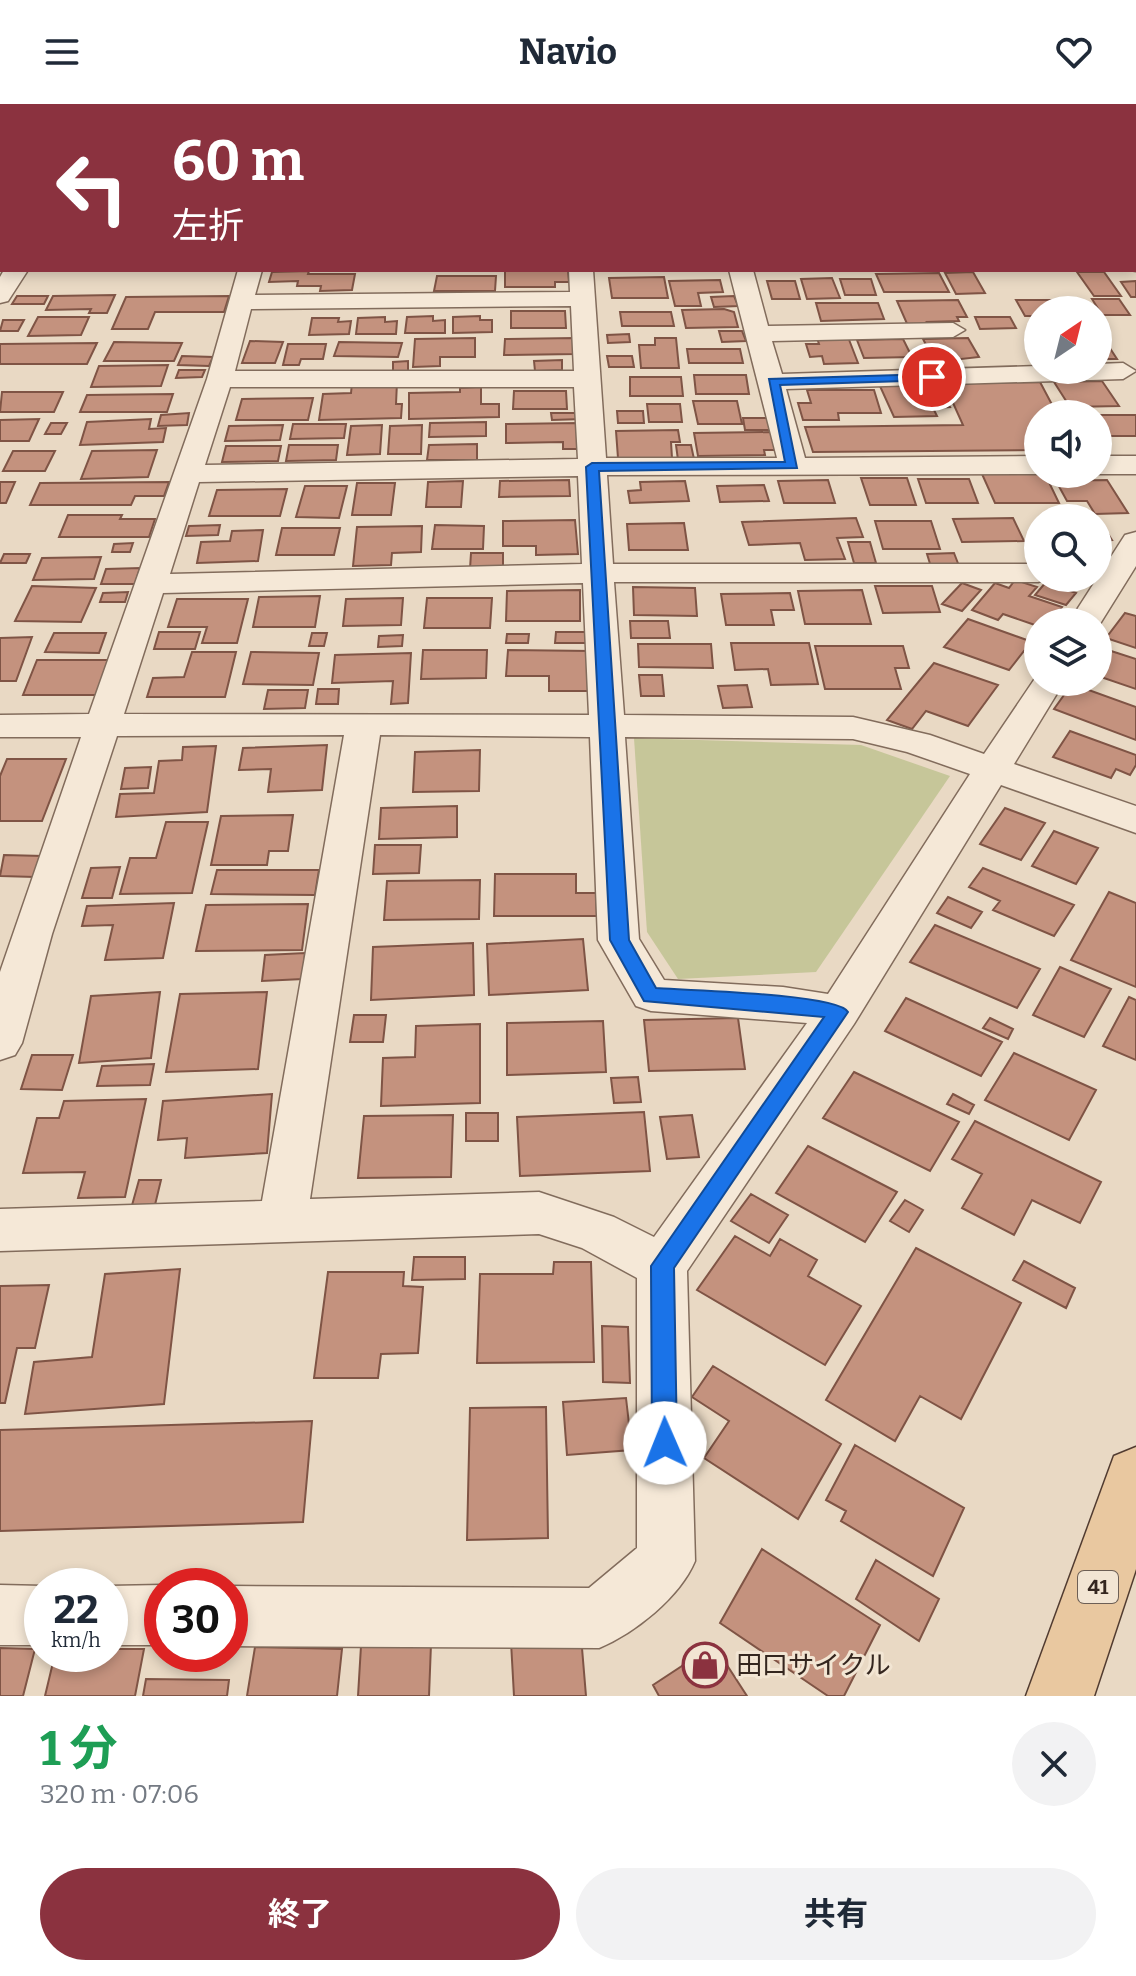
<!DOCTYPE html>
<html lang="ja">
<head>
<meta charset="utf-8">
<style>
  body { margin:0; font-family:Bitter,"Noto Sans JP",serif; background:#f2f2f3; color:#1f2937; height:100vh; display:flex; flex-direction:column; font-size:30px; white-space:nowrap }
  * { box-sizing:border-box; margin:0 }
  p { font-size:26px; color:#747a83 }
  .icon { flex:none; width:44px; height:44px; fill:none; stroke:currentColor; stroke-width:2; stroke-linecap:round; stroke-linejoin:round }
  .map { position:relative; height:1592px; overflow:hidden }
  .drawer { display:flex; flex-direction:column; background:#fff; flex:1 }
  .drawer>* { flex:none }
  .top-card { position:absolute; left:0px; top:0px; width:1136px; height:168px; box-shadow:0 4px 12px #0003; background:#8b323f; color:#fff; overflow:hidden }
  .needle { width:52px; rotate:35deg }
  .buttons { position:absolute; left:1024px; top:192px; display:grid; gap:16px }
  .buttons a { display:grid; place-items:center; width:88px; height:88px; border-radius:50%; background:#fff; box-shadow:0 4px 12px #0003; font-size:40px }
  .speed { position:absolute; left:24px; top:1464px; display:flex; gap:16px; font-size:40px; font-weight:700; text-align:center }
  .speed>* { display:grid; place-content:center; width:104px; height:104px; border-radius:50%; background:#fff; box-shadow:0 4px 12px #0003; line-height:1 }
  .speed small { font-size:20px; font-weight:400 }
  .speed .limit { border:12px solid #d22; background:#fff; color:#111 }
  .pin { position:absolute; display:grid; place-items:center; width:68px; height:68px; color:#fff; margin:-34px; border:4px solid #fff; border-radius:50%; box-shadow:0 2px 8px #0007 }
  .me { position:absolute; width:88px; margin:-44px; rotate:359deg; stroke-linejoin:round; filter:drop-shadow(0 0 6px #0008) }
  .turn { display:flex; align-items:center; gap:28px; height:168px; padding:0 40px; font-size:36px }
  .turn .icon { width:104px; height:104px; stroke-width:2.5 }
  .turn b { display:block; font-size:56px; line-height:68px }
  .round { display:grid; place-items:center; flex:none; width:84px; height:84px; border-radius:42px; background:#f2f2f3 }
  .overview { display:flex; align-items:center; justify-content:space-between; height:136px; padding:0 40px }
  h1 { font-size:48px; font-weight:700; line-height:60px; color:#1e9e55 }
  .cta { display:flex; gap:16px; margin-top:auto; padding:16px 40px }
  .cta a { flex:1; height:92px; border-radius:48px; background:#8b323f; color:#fff; font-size:32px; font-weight:700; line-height:92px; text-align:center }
  .cta a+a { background:#f2f2f3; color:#1f2937 }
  header { display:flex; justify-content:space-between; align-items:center; height:104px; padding:0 40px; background:#fff; font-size:36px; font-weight:700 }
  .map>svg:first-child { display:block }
</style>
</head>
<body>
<header><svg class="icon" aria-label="menu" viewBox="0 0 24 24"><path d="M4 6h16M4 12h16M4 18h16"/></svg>Navio<svg class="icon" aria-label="heart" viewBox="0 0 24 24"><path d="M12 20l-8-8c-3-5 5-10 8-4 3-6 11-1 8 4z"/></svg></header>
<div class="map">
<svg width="1136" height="1592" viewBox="0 0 1136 1592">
  <rect width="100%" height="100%" fill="#e9d9c4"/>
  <!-- green -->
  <path fill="#c6c699" d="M634,634L861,641L950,672L816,868L678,875L647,828Z"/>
  <!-- building -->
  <path fill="#c4927e" stroke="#7f5445" stroke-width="2" d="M505,166H568L569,178H555V183H505Z
    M309,167L308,170H355L352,186L320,187L321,182H297L298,177L269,178L272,168Z
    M973,168L985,189L956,190L945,169Z
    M1077,168H1104L1121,192H1094Z
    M939,169L949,188H884L876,170Z
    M437,172H496L495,187H434Z
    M664,173L668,194H612L609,174Z
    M832,174L840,194L807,195L801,175Z
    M840,175H871L876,191H845Z
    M720,176L723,188L698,189L701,202H675L669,177Z
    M767,177H795L800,195H772Z
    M1136,177V193H1131L1121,178Z
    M115,191L107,209H89L91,205L46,206L53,192Z
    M17,192H48L44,200H12Z
    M229,192L224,208H155L148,225H112L126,193Z
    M734,192L738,202L714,203L711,193Z
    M1092,195H1119L1130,211H1102Z
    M958,196L967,213H957L959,217L927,218L929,221L908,222L897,197Z
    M1016,196H1080L1087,206H1038V212H1025Z
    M816,199H878L884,215L821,217Z
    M724,205L734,208L738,223L686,224L682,206Z
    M511,207H565L566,224H511Z
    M620,208H671L674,222H622Z
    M433,212V217L445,216V229H405L407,213Z
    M480,212V216H492V228L453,229V213Z
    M38,213H89L81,231L28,232Z
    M385,213V218L397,217L396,230H356L358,214Z
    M975,213H1010L1016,224L980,225Z
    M312,214H339L338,218L351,217L349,230L309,231Z
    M3,216H24L18,227H0Z
    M719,227H742L746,237L722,238Z
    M629,230L630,238L608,239L607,231Z
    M1098,232H1102L1117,255H1098Z
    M848,233L858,259L824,260L822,252L810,253L806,240H819L817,234Z
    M475,234V253H440V262L413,263L415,235Z
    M574,234L575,250L504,251L505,235Z
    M655,234H676L679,264H641L639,241H655Z
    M968,234L979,253L935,258L923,235Z
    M903,235L912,253L864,254L857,236Z
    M250,237L283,238L275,259H242Z
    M114,238L182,239L174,257H104Z
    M339,238L402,239L398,253L334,252Z
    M97,239L87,260H0V240Z
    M288,240H326L323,255H301L299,261H283Z
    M687,245H740L743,259H689Z
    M182,252L213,253L209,262L178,261Z
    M607,252H632L634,263H609Z
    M562,256V266L535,267L534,257Z
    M408,257V269H393V258Z
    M168,261L161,282L91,283L99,262Z
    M179,266H205L202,273L176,274Z
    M694,271H746L749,290H696Z
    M630,273H681L683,292H630Z
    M1102,277L1119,302L1070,303L1054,278Z
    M397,278L396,300H402L401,314L319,316L323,290L351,289L352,279Z
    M937,278L950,303L933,304L937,312L894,313L879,280Z
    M1040,278L1057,310H1038V346L813,348L805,323L963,321L944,279Z
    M481,283V300H499V313L409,315V289L460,288V284Z
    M807,286H874L881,309H838L839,316H803L798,299H811Z
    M514,287H566L567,305H513Z
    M2,288H63L54,308H0Z
    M173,290L167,308H80L87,291Z
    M313,294L308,316H236L242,295Z
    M693,297H737L742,320H698Z
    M647,300H680L682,318H649Z
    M617,307H643L644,319H618Z
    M189,309L187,321L158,322L161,311Z
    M551,309H582L583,315L552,316Z
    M1098,311H1136V332H1098Z
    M743,314H769L772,326H745Z
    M39,315L29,337H0V316Z
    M151,315L149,325L166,324L163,338L80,341L87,318Z
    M486,318V332L429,333L430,319Z
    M51,319H67L61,330H45Z
    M579,319L581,345H563V338L506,339V320Z
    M293,320H346L344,334L290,335Z
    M283,321L280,336L225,337L229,322Z
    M382,321L380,350L347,351L351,322Z
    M422,321L421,350H388L390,322Z
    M678,326L680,338H671L672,354H618L616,327Z
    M772,328L777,346H764L765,351L698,352L694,329Z
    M477,340V356H427L429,341Z
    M289,341H338L336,356L286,357Z
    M676,341H691L694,355L678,356Z
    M226,342H281L278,357L222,358Z
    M157,346L148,373L81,375L92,347Z
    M13,347H55L45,367H3Z
    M982,370H1045L1059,399H995Z
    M861,374H907L916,401H870Z
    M918,375H969L978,399H926Z
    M569,376L570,392L499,393L500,377Z
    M828,376L835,399H784L778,377Z
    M1107,376L1128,409L1095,410L1087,397H1067L1056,377Z
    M463,377L461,403H426L428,378Z
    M685,377L689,397L630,399L628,387L641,386L640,378Z
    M0,378H15L6,399H0Z
    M169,378L164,392H135L131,401H30L40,379Z
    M357,379H395L391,411H352Z
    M764,381L769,397L720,398L717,382Z
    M305,382H347L339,414L296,413Z
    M287,385L280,412H209L217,386Z
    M68,411H122L120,415H155L149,433H59Z
    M856,414L863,433L837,434L845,455L805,456L800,439L749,441L742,418Z
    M1013,414L1024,437L962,438L953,415Z
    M1083,414H1098L1112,436L1098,437V414Z
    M575,416L578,450L536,451V442H503V417Z
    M875,417H931L940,445H883Z
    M684,419L688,446H629L627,420Z
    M220,421L218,431L186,432L189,422Z
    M435,421L484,422L483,445H432Z
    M422,422L421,448L392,449L391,461L353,462L357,423Z
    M282,424H340L334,451H276Z
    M263,426L258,457L197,459L201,438L230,437L232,427Z
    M848,438H870L876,459H854Z
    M133,439L130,448H112L114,440Z
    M471,449H503V464L470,465Z
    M954,449L959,462L931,463L927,450Z
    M4,450H30L26,459H0Z
    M101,453L94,475L33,476L42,454Z
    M140,464L135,480H101L106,465Z
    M1015,476L1037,483L1029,492L1062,503L1050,518H1038V522L1003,510L998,516L972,506L995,479L1009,484Z
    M1046,478L1076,489L1066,501L1035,491Z
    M962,479L981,486L962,507L942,500Z
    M32,482L96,484L81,518L15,517Z
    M875,482H932L940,508L883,509Z
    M633,483L695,484L697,512L634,511Z
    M580,486V517H506L507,487Z
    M862,486L871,520H805L798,487Z
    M128,488L125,498H100L103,489Z
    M790,489L794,506H771L774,521H726L721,490Z
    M320,492L315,523H253L259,493Z
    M403,494L401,521L343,522L346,495Z
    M427,494H492L490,524H424Z
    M177,495H248L237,539H202L207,523H168Z
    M1125,509L1136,512V544L1106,534Z
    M968,515L1038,540V547L1035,551L1024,547L1009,566L944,543Z
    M630,517H668L670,534H631Z
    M159,528H200L195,545H154Z
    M556,528H591V539H555Z
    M54,529H106L99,549L45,548Z
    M312,529H327L324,542H309Z
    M507,530H529L528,539H506Z
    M403,531L402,542L378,543L379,532Z
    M32,533L16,577H0V534Z
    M731,539H809L818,580L771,581L768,565L735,566Z
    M638,540H711L713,564L639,563Z
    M815,542H903L909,564H895L901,585H825Z
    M423,546H487L486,574L421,575Z
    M508,546L592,547L593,587H549V572H506Z
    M1108,546L1136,555V585L1098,572V559Z
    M192,548H236L225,593H147L153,574L184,573Z
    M251,548L319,549L313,581L243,580Z
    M411,549L408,599L391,600L393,577L332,579L335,551Z
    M37,556H113L101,591H23Z
    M934,559L998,581L968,622L926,607L912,625L887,616Z
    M639,571H662L664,592H641Z
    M1072,580L1136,603V636L1054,605Z
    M747,581L752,603L723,604L718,582Z
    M318,585H339L338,600H316Z
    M268,586H308L305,604L264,605Z
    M1070,627L1136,651V661L1130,671L1116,665L1111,674L1053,653Z
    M327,641L322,686L268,688L271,665L239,666L243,644Z
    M216,642L207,708L116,713L120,690L154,689L159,657L182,656L183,643Z
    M480,646L479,687L413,688L415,648Z
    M7,655H66L42,717H0V672Z
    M151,663L148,684L121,685L125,664Z
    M457,702V733L379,735L381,704Z
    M1005,704L1045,719L1021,756L980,740Z
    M293,711L288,747H269L267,761H211L221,712Z
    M166,718H208L192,789L120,790L130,754H156Z
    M1054,727L1098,744L1076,780L1032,762Z
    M375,741H421L419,769L373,770Z
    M4,751L43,752L35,773L0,772Z
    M120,763L112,794H82L91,764Z
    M983,764L1074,801L1054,832L993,806L1000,797L969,783Z
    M217,766H319L315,791L211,790Z
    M495,770H576V789H596L597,812H494Z
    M480,776L479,815L384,816L387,777Z
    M1109,788L1136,799V883L1071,856Z
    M948,793L982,808L971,824L937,809Z
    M174,799L163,854L105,856L113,821L82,822L87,802Z
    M308,800L302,846L196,847L206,801Z
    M935,821L1040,865L1017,904L910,858Z
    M583,835L588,886L489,891L487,840Z
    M473,839L474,891L371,896L373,843Z
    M305,849L303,875L262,877L265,851Z
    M1060,863L1111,885L1084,933L1033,911Z
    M160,888L151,954L79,959L91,892Z
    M267,888L258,965L166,968L180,890Z
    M1129,893L1136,896V956L1103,942Z
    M906,894L1002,938L981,972L885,927Z
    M354,911H386L383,938H350Z
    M738,914L745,965L649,967L644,916Z
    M990,914L1013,925L1008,935L983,924Z
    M603,917L606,968L507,971V919Z
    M480,920V999L381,1002L383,954L415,953L416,922Z
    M1014,949L1096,986L1069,1036L985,996Z
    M32,951H73L62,986L21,985Z
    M154,960L150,981L97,982L102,962Z
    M854,968L959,1018L930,1067L823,1014Z
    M638,973L641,998L614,999L611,974Z
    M272,990L267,1049L185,1054L187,1034L158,1036L163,997Z
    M953,990L974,1001L969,1010L947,1000Z
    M146,995L125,1093L78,1094L85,1068L23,1069L37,1014H59L64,997Z
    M644,1008L650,1067L520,1072L517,1013Z
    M466,1009H498V1037H466Z
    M453,1011L451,1073L358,1074L364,1012Z
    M692,1011L699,1053L667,1055L660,1013Z
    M975,1017L1101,1078L1080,1119L1032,1096L1014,1131L962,1104L982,1070L952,1055Z
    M808,1042L897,1088L865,1138L776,1089Z
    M139,1076H161L154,1105H131Z
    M751,1090L788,1111L769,1139L731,1117Z
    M905,1096L923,1106L909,1128L890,1117Z
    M735,1132L770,1152L780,1135L817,1156L808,1172L861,1202L825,1261L697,1186Z
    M916,1144L1021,1199L961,1315L920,1292L895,1337L826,1296Z
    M414,1153H465V1175L412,1176Z
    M1024,1157L1075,1184L1066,1204L1013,1176Z
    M554,1158H591L594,1258L477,1259L480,1170H553Z
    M180,1165L164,1300L25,1310L34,1258L92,1253L105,1170Z
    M328,1168H404L403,1182L423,1183L418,1249L381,1250L378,1274H314Z
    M49,1181L35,1244H17L5,1299H0V1182Z
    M602,1222L628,1223L630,1279L603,1278Z
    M713,1262L841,1340L798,1415L704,1354L729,1317L692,1293Z
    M626,1294L632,1346L567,1351L563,1298Z
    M546,1303L548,1434L467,1436L470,1304Z
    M312,1317L303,1418L0,1427V1326Z
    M855,1341L964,1404L933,1472L841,1417L846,1407L826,1396Z
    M762,1445L880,1521L844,1592H828L720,1519Z
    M876,1456L939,1495L919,1537L856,1495Z
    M581,1532L586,1592H514L511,1538Z
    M431,1540L429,1592H358L361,1542Z
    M714,1541L747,1592H659L653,1581Z
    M255,1543L342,1545L337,1592H247Z
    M0,1544L35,1545L23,1592H0Z
    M110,1545H144L135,1592H45L55,1550H110Z
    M146,1575L229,1576L227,1592H143Z"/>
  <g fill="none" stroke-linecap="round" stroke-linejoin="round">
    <!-- minor casing -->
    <g stroke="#826c5c" stroke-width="3">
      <path id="minor" d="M0,0H9L11,2H2L0,9Z
        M168,0H383L167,2Z
        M691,0H709L710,2H692Z
        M1078,0H1097L1098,2H1079Z
        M0,38H2V50H0Z
        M1134,53H1136V68H1134Z
        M1134,153H1136V167L1130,166H1134Z
        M4,166H28L8,197L0,199V173Z
        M238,166H262L255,191L570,188L569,166H593L606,354H777L729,166H753L768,222L953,219L965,226L953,233L772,237L782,270L1038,262V266H1098V260L1123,259L1136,267L1123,275L786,285L805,354L1038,352V370L607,371L613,460H1038V474H1050L1038,478H614L624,611L853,613L930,631L984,650L1038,570V578H1064L1014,660L1136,702V729L1001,681L854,920L687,1167L695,1457C680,1493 635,1529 599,1544L230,1542V1482L589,1484L637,1444V1174L582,1144L539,1130L0,1147V1105L262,1097L344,631L117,632L52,830L22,939L15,951L0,956V868L81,633H0V611L89,610L207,275ZM571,202L574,267H235L251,205ZM230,283H574L578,355L205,361ZM578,372L582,460L170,470L199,378ZM583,479L589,611L124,610L163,489ZM380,631L590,633L598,836L636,902L651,907L807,919L654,1133L614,1113L539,1088L310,1095ZM625,633L853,635L907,648L970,670L828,890L783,883L664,876L639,835Z
        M1098,352H1136V370H1098Z
        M1136,428V462L1098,523V518H1069L1125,431Z
        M0,1481L43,1482L42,1541H0Z
        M162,1481V1541H110L109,1482Z"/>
    </g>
    <!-- tertiary casing -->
    <g stroke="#826c5c" stroke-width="3">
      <path id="tertiary" d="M1134,89H1136V103H1134Z
        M0,95H2V109H0Z"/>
    </g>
    <!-- primary casing -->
    <g stroke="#513b30" stroke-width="3">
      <path id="primary" d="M1136,1343V1465L1094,1592H1026L1114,1352Z"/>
    </g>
    <!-- minor -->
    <use href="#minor" fill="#f5e8d7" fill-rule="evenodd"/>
    <!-- tertiary -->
    <use href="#tertiary" fill="#f5e8d7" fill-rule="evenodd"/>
    <!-- primary -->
    <use href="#primary" fill="#e9c8a0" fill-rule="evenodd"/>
  </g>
  <!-- route -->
  <path fill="#1a73e8" stroke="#114b97" stroke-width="2" d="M932,270L938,273L936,276L780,281L797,364L599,367L629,836L656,884C685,886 838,890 848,908L674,1164L677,1339L673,1347L665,1351L656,1347L652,1339L651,1162L824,913L644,897L610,836L586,363L592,359L785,358L769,275Z"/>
  <!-- icons -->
  <defs>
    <g id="shop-ring" transform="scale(2.3)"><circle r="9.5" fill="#f2e5d3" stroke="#8b323f" stroke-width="1.5"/><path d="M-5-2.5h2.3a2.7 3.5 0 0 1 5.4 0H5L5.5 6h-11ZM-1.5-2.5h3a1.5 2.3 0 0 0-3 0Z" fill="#8b323f"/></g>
  </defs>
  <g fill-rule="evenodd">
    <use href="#shop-ring" x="705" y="1561"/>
  </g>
  <g text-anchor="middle" stroke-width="6" stroke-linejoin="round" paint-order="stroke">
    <!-- shield labels -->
    <rect fill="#f2e5d3" stroke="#6d5f55" stroke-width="2" x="1078" y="1467" width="40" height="32" rx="6"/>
    <g font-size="20" font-weight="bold" fill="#34261f">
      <text x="1098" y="1490">41</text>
    </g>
    <!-- near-poi labels -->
    <g font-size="26" fill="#34261f" stroke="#f2e5d3" text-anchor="start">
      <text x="736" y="1570">田口サイクル</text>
    </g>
  </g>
</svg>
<div class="buttons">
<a><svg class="needle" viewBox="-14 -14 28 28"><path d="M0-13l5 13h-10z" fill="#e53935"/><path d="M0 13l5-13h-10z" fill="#747a83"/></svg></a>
<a><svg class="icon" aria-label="sound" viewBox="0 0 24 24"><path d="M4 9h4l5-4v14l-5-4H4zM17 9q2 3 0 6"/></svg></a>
<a><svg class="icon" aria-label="search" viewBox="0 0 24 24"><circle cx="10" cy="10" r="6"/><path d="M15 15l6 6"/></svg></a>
<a><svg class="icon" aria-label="layers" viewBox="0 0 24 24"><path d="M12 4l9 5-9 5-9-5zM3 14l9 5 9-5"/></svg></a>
</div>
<div class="speed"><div>22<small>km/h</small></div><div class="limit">30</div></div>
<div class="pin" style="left:932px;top:273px;background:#d93025"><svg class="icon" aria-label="arrive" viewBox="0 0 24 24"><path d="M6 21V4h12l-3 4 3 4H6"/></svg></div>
<svg class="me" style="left:665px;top:1339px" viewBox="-20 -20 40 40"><circle r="19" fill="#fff"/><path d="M0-13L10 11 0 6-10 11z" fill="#1a73e8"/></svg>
<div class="top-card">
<div class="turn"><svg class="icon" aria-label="left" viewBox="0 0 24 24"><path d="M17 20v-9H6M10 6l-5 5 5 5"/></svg><div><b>60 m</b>左折</div></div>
</div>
</div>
<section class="drawer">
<div class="overview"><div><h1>1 分</h1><p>320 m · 07:06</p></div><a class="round"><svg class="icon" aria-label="close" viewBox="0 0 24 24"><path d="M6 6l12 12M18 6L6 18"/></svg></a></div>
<div class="cta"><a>終了</a><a>共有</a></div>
</section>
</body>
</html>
